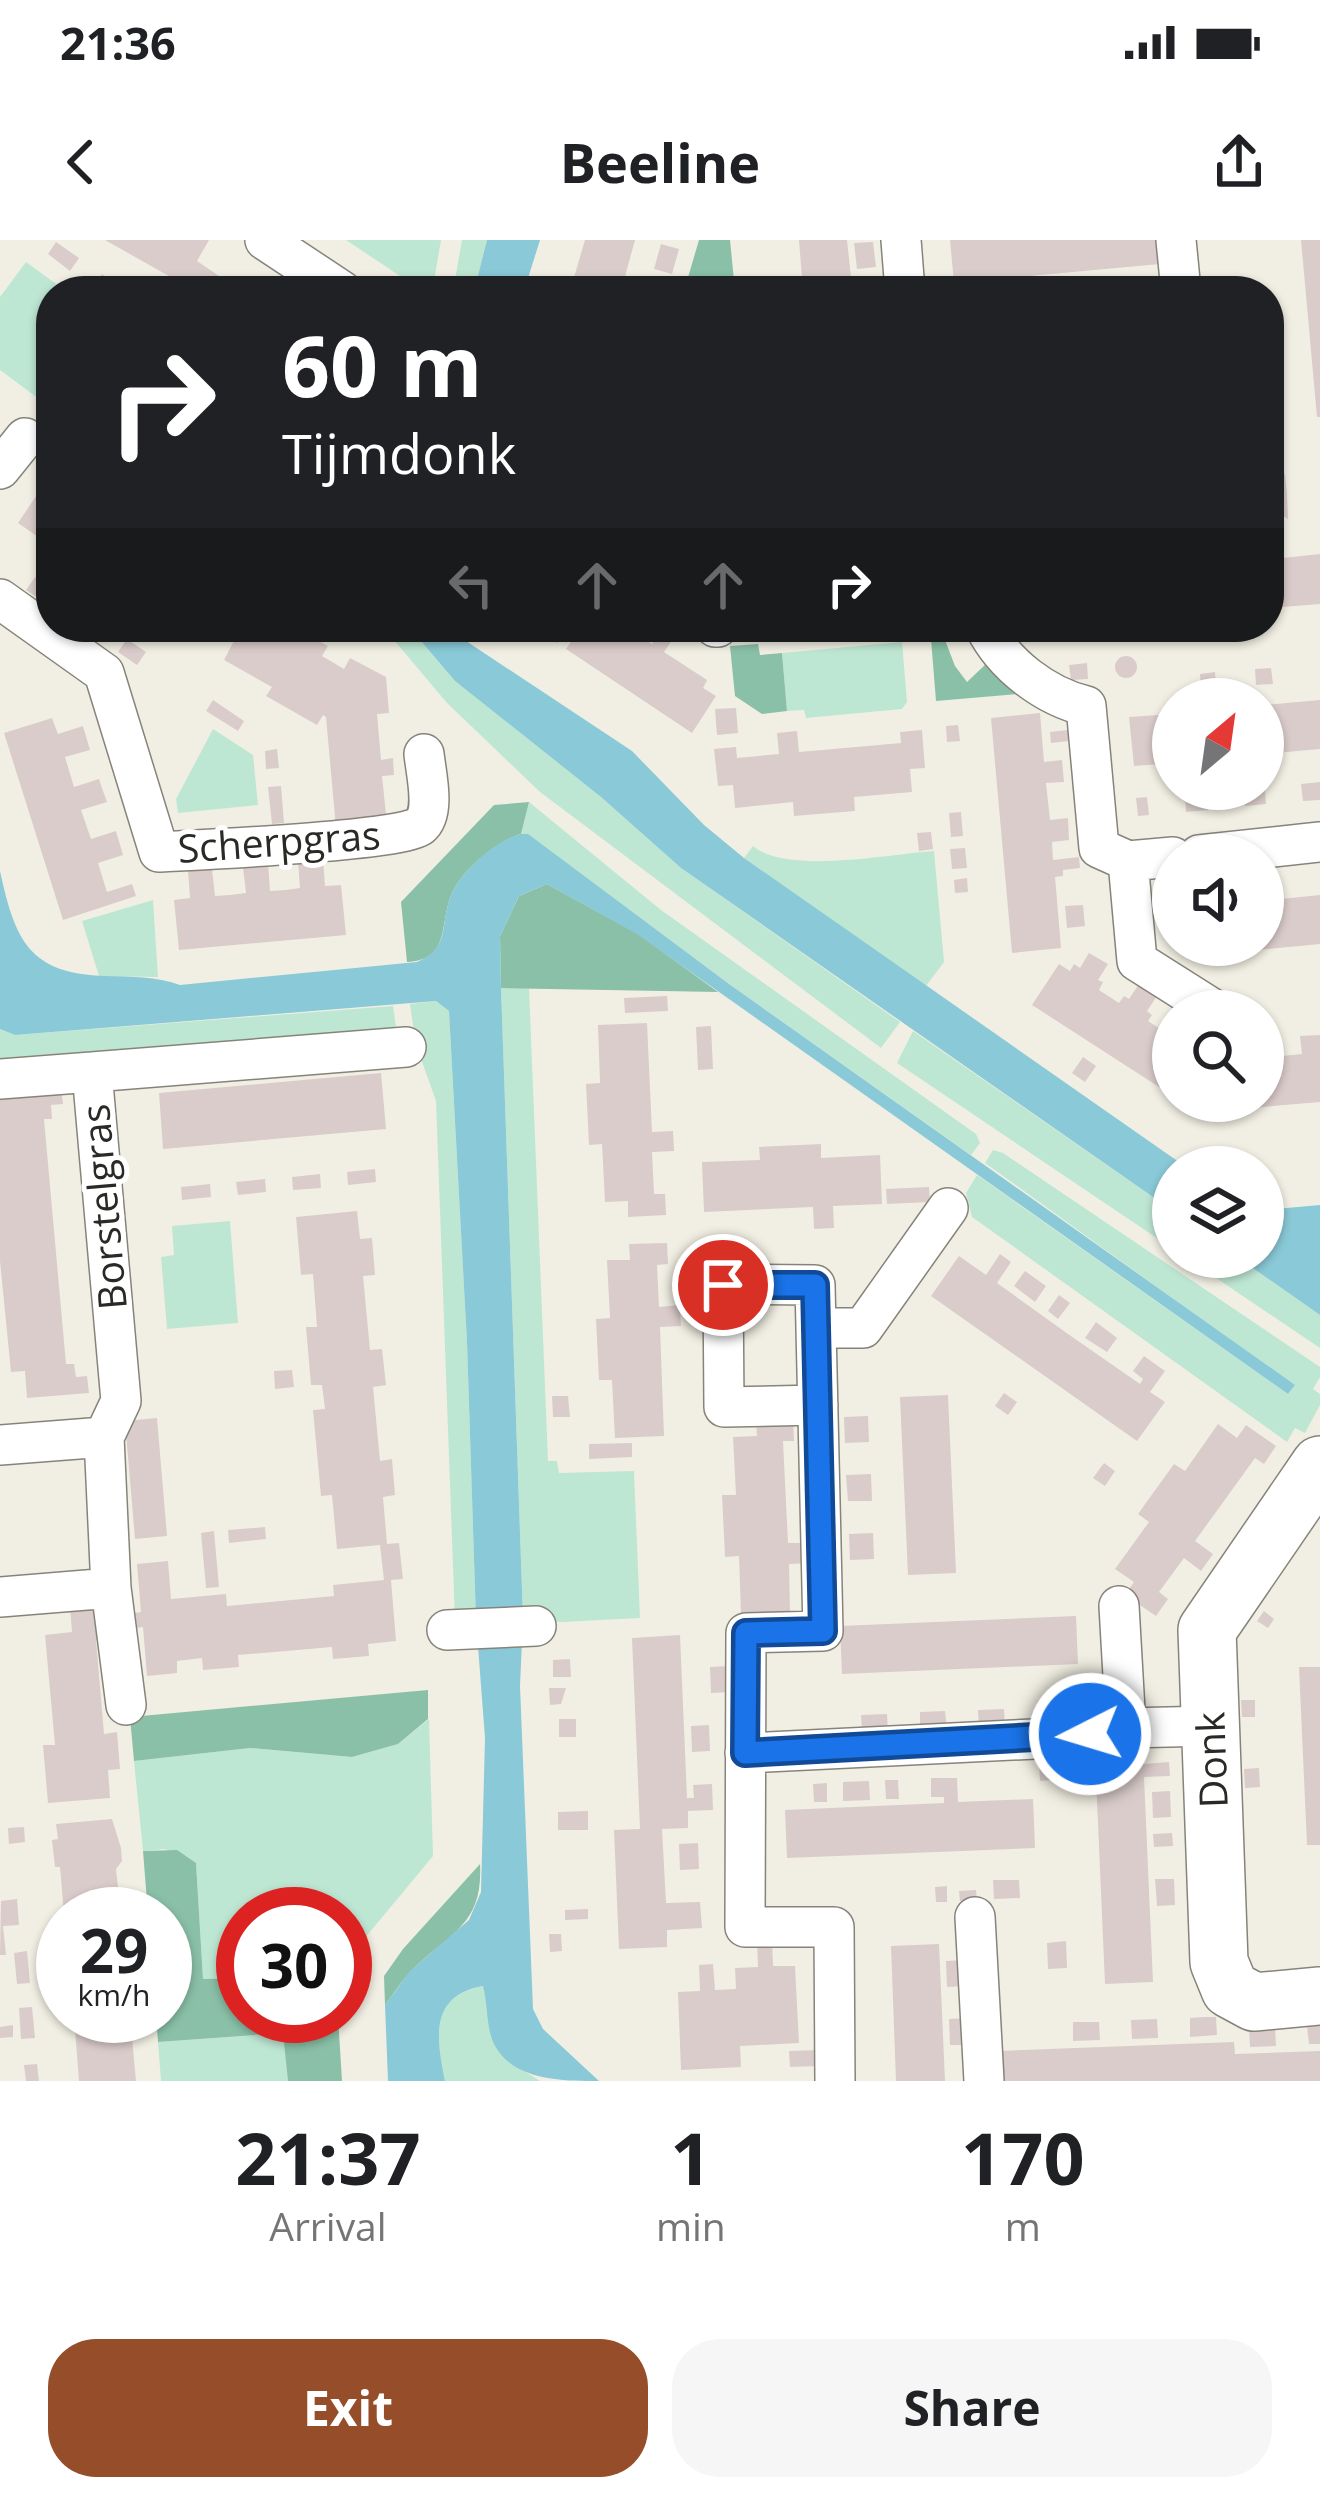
<!DOCTYPE html>
<html lang="en">
<head>
<meta charset="utf-8">
<style>
  body { margin:0; font-family:"Open Sans",sans-serif; background:#f6f6f6; color:#202124; height:100vh; display:flex; flex-direction:column; font-size:45px; white-space:nowrap }
  * { box-sizing:border-box; margin:0 }
  p { font-size:39px; color:#757577 }
  .icon { flex:none; width:66px; height:66px; fill:none; stroke:currentColor; stroke-width:2; stroke-linecap:round; stroke-linejoin:round }
  .map { position:relative; height:1841px; overflow:hidden }
  .panel { display:flex; flex-direction:column; background:#fff; flex:1 }
  .panel>* { flex:none }
  .top-card { position:absolute; left:36px; top:36px; width:1248px; height:366px; border-radius:48px; box-shadow:0 3px 9px #0004; background:#202124; color:#fff; overflow:hidden }
  .needle { width:78px; rotate:29deg }
  .controls { position:absolute; left:1152px; top:438px; display:grid; gap:24px }
  .controls a { display:grid; place-items:center; width:132px; height:132px; border-radius:50%; background:#fff; box-shadow:0 3px 9px #0004; font-size:60px }
  .speed { position:absolute; left:36px; top:1647px; display:flex; gap:24px; font-size:60px; font-weight:700; text-align:center }
  .speed>* { display:grid; place-content:center; width:156px; height:156px; border-radius:50%; background:#fff; box-shadow:0 3px 9px #0004; line-height:1 }
  .speed small { font-size:30px; font-weight:400 }
  .speed .limit { border:18px solid #d22; background:#fff; color:#111 }
  .pin { position:absolute; display:grid; place-items:center; width:102px; height:102px; color:#fff; margin:-51px; border:6px solid #fff; border-radius:50%; box-shadow:0 3px 12px #0007 }
  .me { position:absolute; width:132px; margin:-66px; rotate:265deg; stroke-linejoin:round; filter:drop-shadow(0 0 9px #0008) }
  .turn { display:flex; align-items:center; gap:42px; height:252px; padding:0 48px; font-size:54px }
  .turn .icon { width:156px; height:156px; stroke-width:2.5 }
  .turn b { display:block; font-size:84px; line-height:102px }
  .lanes { display:flex; align-items:center; height:114px; padding:0 48px; background:#0003; justify-content:center; gap:60px; direction:ltr }
  .lanes .off { opacity:.35 }
  .eta { display:flex; justify-content:space-evenly; align-items:center; height:204px; text-align:center }
  .eta b { font-size:72px; font-weight:700; line-height:84px }
  .cta { display:flex; gap:24px; margin-top:auto; padding:24px 48px }
  .cta a { flex:1; height:138px; border-radius:48px; background:#964e2a; color:#fff; font-size:48px; font-weight:700; line-height:138px; text-align:center }
  .cta a+a { background:#f6f6f6; color:#202124 }
  .status { display:flex; justify-content:space-between; align-items:center; height:84px; padding:0 60px; background:#fff; direction:ltr }
  .status svg { height:33px; fill:currentColor }
  header { display:flex; justify-content:space-between; align-items:center; height:156px; padding:0 48px; background:#fff; font-size:54px; font-weight:700 }
  .map>svg:first-child { display:block }
</style>
</head>
<body>
<div class="status"><b>21:36</b><svg viewBox="0 0 49 12"><path d="M0 12V9h3v3zM5 12V6h3v6zM10 12V3h3v9zM15 12V0h3v12zM26 1h20v11H26zM47 4h2v5h-2z"/></svg></div>
<header><svg class="icon" aria-label="back" viewBox="0 0 24 24"><path d="M15 5l-7 7 7 7"/></svg>Beeline<svg class="icon" aria-label="share" viewBox="0 0 24 24"><path d="M12 15V3M7 8l5-5 5 5M5 13v7h14v-7"/></svg></header>
<div class="map">
<svg width="1320" height="1841" viewBox="0 0 1320 1841">
  <rect width="100%" height="100%" fill="#f1efe3"/>
  <!-- green -->
  <path fill="#bee7d3" d="M346,0H441L433,47L421,50Z
    M462,0H487L474,51H453Z
    M26,22L66,51H51V168L0,130V57Z
    M383,387H409L455,441L601,557L681,628L900,782L881,808L540,552L447,463Z
    M902,402L907,462L902,469L806,478L804,470L787,471L782,413Z
    M213,489L253,515L258,565L178,573L176,559Z
    M529,562L661,670L976,894L980,903L971,915L729,744L528,595L521,594Z
    M753,606C787,635 889,614 934,611L944,722L926,746L744,618Z
    M153,660L158,737L99,736L82,681Z
    M501,748H529L548,1221H557L559,1233L634,1231L640,1378L562,1382L523,1379Z
    M436,761L449,771L467,1102L476,1380L455,1381L436,861L416,805L410,764Z
    M393,766L396,787L391,792L0,826V789L15,795Z
    M913,791L1173,971V1009L897,823Z
    M993,910L1003,913L1320,1127V1137L1313,1149L1320,1154V1165L1305,1193L1295,1188L1287,1202L972,977L966,953L977,935L1288,1154L1294,1146L985,923Z
    M230,981L238,1083L167,1089L161,1017L174,1015L172,986Z
    M1185,1017H1237L1320,1075V1108Z
    M429,1479L433,1616L345,1722V1674H243V1738L203,1739L196,1623L165,1609L143,1611L134,1521L250,1508L352,1517L398,1504Z
    M484,1746L505,1819L540,1841H445C437,1799 428,1756 484,1746Z
    M284,1793L288,1841H161L158,1802Z"/>
  <!-- forest -->
  <path fill="#8ac0a7" d="M699,0H730L735,51H684Z
    M930,387H940L955,426L967,442L988,422L1018,454L936,461Z
    M758,404L760,415L782,413L787,471L762,474L735,456L730,406Z
    M529,562L521,594C496,601 459,632 450,658C440,687 449,720 407,722L401,662L494,565Z
    M547,644L638,694L718,752L501,748L500,696L519,656Z
    M428,1450V1479L398,1504L352,1517L250,1508L134,1521L130,1477Z
    M177,1610L196,1623L203,1739L243,1738V1776H338L342,1841H288L283,1793L158,1802L156,1776H165V1674H148L143,1611Z
    M480,1624C483,1682 454,1691 416,1726C404,1737 395,1752 385,1765L384,1736L403,1709Z"/>
  <!-- water -->
  <path fill="#8ac9d7" d="M487,0H540L524,51H474Z
    M409,387H454L469,403L632,511L704,585L744,618L1186,927H1173V971L681,628L601,557L455,441Z
    M521,594H528L729,744L1295,1145L1288,1154L637,694L547,644L519,656L500,696L501,748L523,1379L520,1446L533,1769L543,1789L599,1841C562,1841 513,1841 494,1804C486,1787 488,1764 483,1746C428,1756 437,1800 445,1841H388L385,1765L410,1731L469,1680L481,1652L485,1498L476,1380L467,1102L449,771L436,761L15,795L0,789V631C15,700 29,734 106,736C132,737 155,736 180,745L417,722C450,708 440,687 450,658C460,631 495,601 521,594Z
    M1320,965V1075L1237,1017H1263V970Z"/>
  <!-- building -->
  <path fill="#dacccb" d="M105,0H209L197,21L241,51H178L183,44Z
    M585,0H635L621,51H570Z
    M799,0H847L852,47L803,51Z
    M950,0H1158L1160,24L954,43Z
    M1301,0H1320V177H1317Z
    M56,2L79,18L70,31L48,14Z
    M873,2L876,27L857,29L854,3Z
    M661,4L679,9L672,34L654,29Z
    M102,34L114,42L125,51H100L93,46Z
    M1243,41V51H1225V43Z
    M1281,178L1282,194L1269,195V179Z
    M51,234V306L18,283Z
    M1285,234L1287,254L1288,279L1275,271L1273,256L1272,235Z
    M1269,299H1272L1274,319L1320,314V364L1269,368Z
    M35,337L51,348L46,363L26,350Z
    M241,387H268L290,399L296,389L328,406L322,416L344,429L350,418L386,437L389,473L377,474L381,520L393,518L394,535L382,536L387,584L336,588L326,477L323,475L317,485L266,456L272,447L224,420Z
    M550,387H568L557,403L545,394Z
    M581,387H627L652,404L663,387L679,390L664,412L707,440L703,448L716,456L692,493L566,409Z
    M805,387H853L855,399L807,402Z
    M127,399L146,412L137,425L118,412Z
    M1115 427a11 11 0 1 1 22 0a11 11 0 1 1-22 0Z
    M1087,423L1088,439L1071,440L1069,425Z
    M1271,428L1273,444L1256,445L1255,429Z
    M1215,432L1216,448L1201,450L1200,434Z
    M213,460L244,481L238,491L206,471Z
    M1320,460V509L1263,514V465Z
    M736,468L738,493L717,495L715,469Z
    M1040,473L1044,522L1062,520L1064,542L1046,543L1050,580L1068,578L1069,600L1052,602L1053,620L1079,617L1080,628L1063,630V636L1055,637L1061,708L1012,713L991,478Z
    M1173,474V523L1134,526L1129,477Z
    M52,478L58,494L83,486L90,510L65,517L74,547L99,539L103,551L107,562L81,570L91,599L116,591L123,615L98,623L107,652L132,644L136,656L63,680L4,493Z
    M958,485L960,501L947,502L946,486Z
    M922,490L925,528L910,529L912,552L854,557L855,571L794,576L793,562L735,568L733,545L718,546L714,509L736,507L737,518L779,514L777,493L797,491L799,512L901,503L900,492Z
    M1068,490L1069,501L1051,503L1050,492Z
    M277,509L279,528L266,529L265,511Z
    M1320,542V560L1303,561L1301,544Z
    M281,546L284,583L272,584L268,547Z
    M1243,549H1265L1266,564L1245,566Z
    M1207,552L1208,570L1186,572L1185,554Z
    M1147,557L1149,575L1138,576L1136,558Z
    M961,572L963,596L951,597L949,573Z
    M931,592L933,609L919,611L917,593Z
    M965,608L967,628L952,629L950,609Z
    M323,619L325,646L341,645L346,695L179,710L174,660L190,658L188,631L212,629L215,656L230,655L246,653L243,627L268,624L270,651L286,650L300,648L298,621Z
    M967,638L968,652L955,653L954,640Z
    M1279,641L1281,659L1320,655V704L1215,714L1214,705H1263V660H1270L1268,642Z
    M1083,665L1085,686L1067,688L1065,666Z
    M1089,713L1108,724L1098,740L1103,742L1099,750L1119,763L1124,756L1129,759L1139,744L1157,756L1147,771L1152,775L1148,781L1168,794L1173,788V856L1032,765L1059,724L1070,731L1074,724L1080,728Z
    M667,756L668,771L625,773L624,758Z
    M647,783L652,892L673,891L674,911L652,912L654,954H665L666,975L628,977V961L605,962L602,904L589,905L586,844L600,843L598,785Z
    M711,786L713,829L698,830L696,787Z
    M1320,795V862L1228,870L1227,861H1263V818L1302,814L1300,796Z
    M1083,817L1096,826L1085,842L1072,833Z
    M381,833L386,889L163,909L159,853Z
    M61,848L63,864L51,865L52,879H44L66,1124H74L76,1137L87,1136L89,1153L27,1158L25,1131L11,1132L0,1021V853Z
    M821,904V918L880,915L882,964L833,966L834,988L814,989L813,967L704,972L702,922L760,920L759,907Z
    M375,929L376,942L348,945L347,932Z
    M320,934L321,948L293,950L292,937Z
    M265,939L266,952L238,955L236,942Z
    M210,944L211,957L182,960L181,947Z
    M929,947L930,962L887,964L886,949Z
    M357,971L360,999L372,998L375,1035L363,1036L370,1110L382,1109L386,1145L373,1147L380,1221L392,1219L395,1255L383,1257L387,1304L399,1303L403,1339L391,1340L396,1401L368,1404L369,1416L333,1419L332,1407L238,1415L239,1427L203,1430L202,1418L177,1421V1433L147,1436L143,1387L137,1388L135,1373L141,1372L137,1324L168,1321L171,1359L226,1354L227,1366L334,1356L333,1345L384,1340L380,1305L337,1309L332,1255L321,1256L313,1170L325,1169L322,1145H311L306,1087H317L313,1034L301,1035L296,977Z
    M667,1003L668,1024L657,1025L659,1067L680,1065L681,1086L660,1087L664,1196L615,1198L612,1140H599L596,1079L610,1078L607,1020H630L629,1004Z
    M1000,1014L1011,1022L997,1043L1068,1094L1140,1144L1143,1139L1133,1131L1144,1116L1165,1131L1150,1152L1165,1162L1137,1201L931,1056L959,1016L986,1035Z
    M1025,1031L1046,1046L1035,1062L1014,1046Z
    M1059,1055L1070,1063L1058,1079L1048,1071Z
    M1096,1082L1117,1098L1107,1112L1085,1098Z
    M292,1130L294,1147L275,1149L274,1131Z
    M1004,1153L1017,1162L1008,1175L995,1166Z
    M948,1155L956,1333L908,1335L900,1157Z
    M552,1156H568L570,1177H553Z
    M868,1176L869,1202L845,1203L844,1177Z
    M157,1178L167,1296L135,1299L125,1181Z
    M793,1179L794,1201H783L788,1303H809L810,1323L789,1324L790,1372L741,1374L739,1316L725,1317L722,1255H736L733,1197L757,1196L756,1181Z
    M1218,1184L1237,1198L1246,1185L1276,1206L1264,1224L1255,1218L1203,1290L1195,1301L1213,1314L1201,1331L1184,1318L1159,1352L1168,1359L1156,1376L1125,1355L1134,1342L1115,1329L1149,1282L1138,1274L1174,1224L1185,1231Z
    M632,1203V1217L589,1219V1204Z
    M1104,1223L1115,1231L1105,1246L1093,1238Z
    M871,1234L872,1261H848L846,1235Z
    M265,1287L266,1299L229,1303L228,1290Z
    M214,1291L219,1347L206,1348L201,1293Z
    M873,1293L874,1319L850,1320L849,1294Z
    M105,1362L108,1399L96,1400L104,1494L117,1492L120,1529L108,1530L110,1558L48,1563L43,1505H55L45,1395L72,1392L70,1366Z
    M1264,1371L1274,1379L1268,1388L1257,1381Z
    M1076,1376L1078,1424L842,1434L840,1386Z
    M680,1395L687,1558H694L693,1545L712,1544L713,1570L688,1571V1588L662,1589L666,1663L700,1662L702,1688L667,1690V1707L619,1709L614,1590L640,1589L632,1398Z
    M570,1419L571,1437H553V1420Z
    M728,1426L730,1452L711,1453L710,1427Z
    M1299,1427H1320V1605H1307Z
    M549,1448H566L561,1464L550,1465Z
    M1241,1460H1255V1477H1242Z
    M1063,1466V1485L1037,1487L1036,1467Z
    M1004,1469L1005,1488L979,1489L978,1470Z
    M945,1471L947,1490L920,1491V1472Z
    M887,1474L888,1493H862L861,1475Z
    M559,1479H576V1497H559Z
    M709,1485L710,1511L692,1512L691,1486Z
    M1143,1506L1144,1524L1169,1522L1170,1536L1144,1537L1153,1742L1105,1744L1096,1538L1080,1539L1078,1509Z
    M1063,1521L1064,1539L1040,1541L1039,1522Z
    M1259,1528L1260,1547L1245,1548L1244,1529Z
    M931,1538H957L958,1562L1033,1559L1035,1608L787,1618L785,1570L944,1563V1557H931Z
    M885,1540H898L899,1559H886Z
    M869,1541L870,1560L843,1561V1542Z
    M827,1543V1562H814L813,1544Z
    M1170,1551L1171,1577L1153,1578L1152,1552Z
    M588,1571V1590H558V1572Z
    M112,1579L121,1608L122,1621L116,1629L121,1674H64L60,1627H55L52,1600L58,1599L56,1584Z
    M24,1587L25,1602L9,1604L8,1588Z
    M1172,1593L1173,1606L1154,1607L1153,1594Z
    M698,1603L699,1629L680,1630L679,1604Z
    M1155,1639H1174L1175,1665L1157,1666Z
    M993,1640H1019L1020,1658L994,1659Z
    M947,1646V1662H936L935,1647Z
    M976,1650L977,1660L960,1661L959,1651Z
    M17,1659L19,1685L3,1686L6,1715H0L1,1661Z
    M588,1669V1679L565,1680V1670Z
    M549,1694H561L562,1711L550,1712Z
    M772,1700L773,1726H795L799,1803L740,1806L741,1827L681,1830L678,1752L700,1751L699,1725L713,1724L715,1750L736,1749L735,1728L758,1727L757,1701Z
    M1066,1701L1067,1728L1048,1729L1047,1703Z
    M939,1704L945,1841H896L891,1706Z
    M27,1711L30,1743L17,1744L14,1713Z
    M965,1720L966,1746L947,1747L946,1721Z
    M32,1767L35,1798L21,1799L19,1768Z
    M74,1776H130L136,1841H79Z
    M1204,1777H1216L1217,1795L1190,1797V1778Z
    M967,1778L969,1805H950L949,1779Z
    M1157,1779L1158,1798L1132,1799L1131,1780Z
    M1073,1782H1099L1100,1800L1073,1801Z
    M13,1785V1797L0,1798V1787Z
    M1320,1785V1804H1309L1307,1786Z
    M1275,1787L1276,1806L1250,1807L1249,1788Z
    M1234,1802L1235,1814L1320,1811V1841H999L998,1811Z
    M821,1810L822,1826L790,1827L789,1811Z
    M37,1824L39,1841H26L24,1825Z"/>
  <g fill="none" stroke-linecap="round" stroke-linejoin="round">
    <!-- street casing -->
    <g stroke="#86847a" stroke-width="42">
      <path id="street" d="M265,0L342,51
        M901,0L905,51
        M1176,0L1181,51
        M0,229L25,198
        M0,359L104,433L159,612C196,610 402,601 420,586C436,573 426,533 424,514
        M715,387H718
        M985,387C1004,425 1045,456 1086,466L1099,608L1128,621
        M1199,615L1320,602
        M1173,617L1128,621L1137,721L1216,771
        M0,839L92,832
        M816,1088L823,1391L746,1393L745,1687H834L835,1841
        M818,1165L724,1167L723,1044L815,1045L816,1088H863L948,968
        M0,1205L104,1197
        M111,1348L126,1465
        M0,1357L111,1348L104,1197L121,1161L92,832L406,807
        M1119,1366L1126,1488
        M447,1390L536,1386
        M745,1513L1055,1498L1126,1488L1211,1486
        M975,1677L984,1841"/>
    </g>
    <!-- secondary casing -->
    <g stroke="#86847a" stroke-width="60">
      <path id="secondary" d="M1320,1225L1207,1390L1219,1722L1230,1749L1254,1762L1320,1756"/>
    </g>
    <!-- street -->
    <use href="#street" stroke="#fff" stroke-width="39"/>
    <!-- secondary -->
    <use href="#secondary" stroke="#fff" stroke-width="57"/>
  </g>
  <g fill="none" stroke-linecap="round" stroke-linejoin="round">
    <!-- route casing -->
    <g stroke="#114b97" stroke-width="30">
      <path id="route" d="M723,1045H815L823,1391L746,1393L745,1513L1090,1494"/>
    </g>
    <!-- route -->
    <use href="#route" stroke="#1a73e8" stroke-width="21"/>
  </g>
  <g text-anchor="middle" stroke-width="10" stroke-linejoin="round" paint-order="stroke">
    <!-- street labels -->
    <g font-size="39" fill="#2a2925" stroke="#fff">
      <text transform="translate(279 602) rotate(-4)" y="14">Scherpgras</text>
      <text transform="translate(104 967) rotate(-95)" y="14">Borstelgras</text>
      <text transform="translate(1212 1520) rotate(-92)" y="14">Donk</text>
    </g>
  </g>
</svg>
<div class="controls">
<a><svg class="needle" viewBox="-14 -14 28 28"><path d="M0-13l5 13h-10z" fill="#e53935"/><path d="M0 13l5-13h-10z" fill="#757577"/></svg></a>
<a><svg class="icon" aria-label="sound" viewBox="0 0 24 24"><path d="M4 9h4l5-4v14l-5-4H4zM17 9q2 3 0 6"/></svg></a>
<a><svg class="icon" aria-label="search" viewBox="0 0 24 24"><circle cx="10" cy="10" r="6"/><path d="M15 15l6 6"/></svg></a>
<a><svg class="icon" aria-label="layers" viewBox="0 0 24 24"><path d="M12 4l9 5-9 5-9-5zM3 14l9 5 9-5"/></svg></a>
</div>
<div class="speed"><div>29<small>km/h</small></div><div class="limit">30</div></div>
<div class="pin" style="left:723px;top:1045px;background:#d93025"><svg class="icon" aria-label="arrive" viewBox="0 0 24 24"><path d="M6 21V4h12l-3 4 3 4H6"/></svg></div>
<svg class="me" style="left:1090px;top:1494px" viewBox="-20 -20 40 40"><circle r="17" fill="#1a73e8" stroke="#fff" stroke-width="3"/><path d="M0-11L8 9 0 5-8 9z" fill="#fff"/></svg>
<div class="top-card">
<div class="turn"><svg class="icon" aria-label="right" viewBox="0 0 24 24"><path d="M7 20v-9h11M14 6l5 5-5 5"/></svg><div><b>60 m</b>Tijmdonk</div></div>
<div class="lanes"><svg class="icon off" aria-label="left" viewBox="0 0 24 24"><path d="M17 20v-9H6M10 6l-5 5 5 5"/></svg><svg class="icon off" aria-label="ahead" viewBox="0 0 24 24"><path d="M12 20V5M6 11l6-6 6 6"/></svg><svg class="icon off" aria-label="ahead" viewBox="0 0 24 24"><path d="M12 20V5M6 11l6-6 6 6"/></svg><svg class="icon" aria-label="right" viewBox="0 0 24 24"><path d="M7 20v-9h11M14 6l5 5-5 5"/></svg></div>
</div>
</div>
<section class="panel">
<div class="eta">
<div><b>21:37</b><p>Arrival</p></div>
<div><b>1</b><p>min</p></div>
<div><b>170</b><p>m</p></div>
</div>
<div class="cta"><a>Exit</a><a>Share</a></div>
</section>
</body>
</html>
